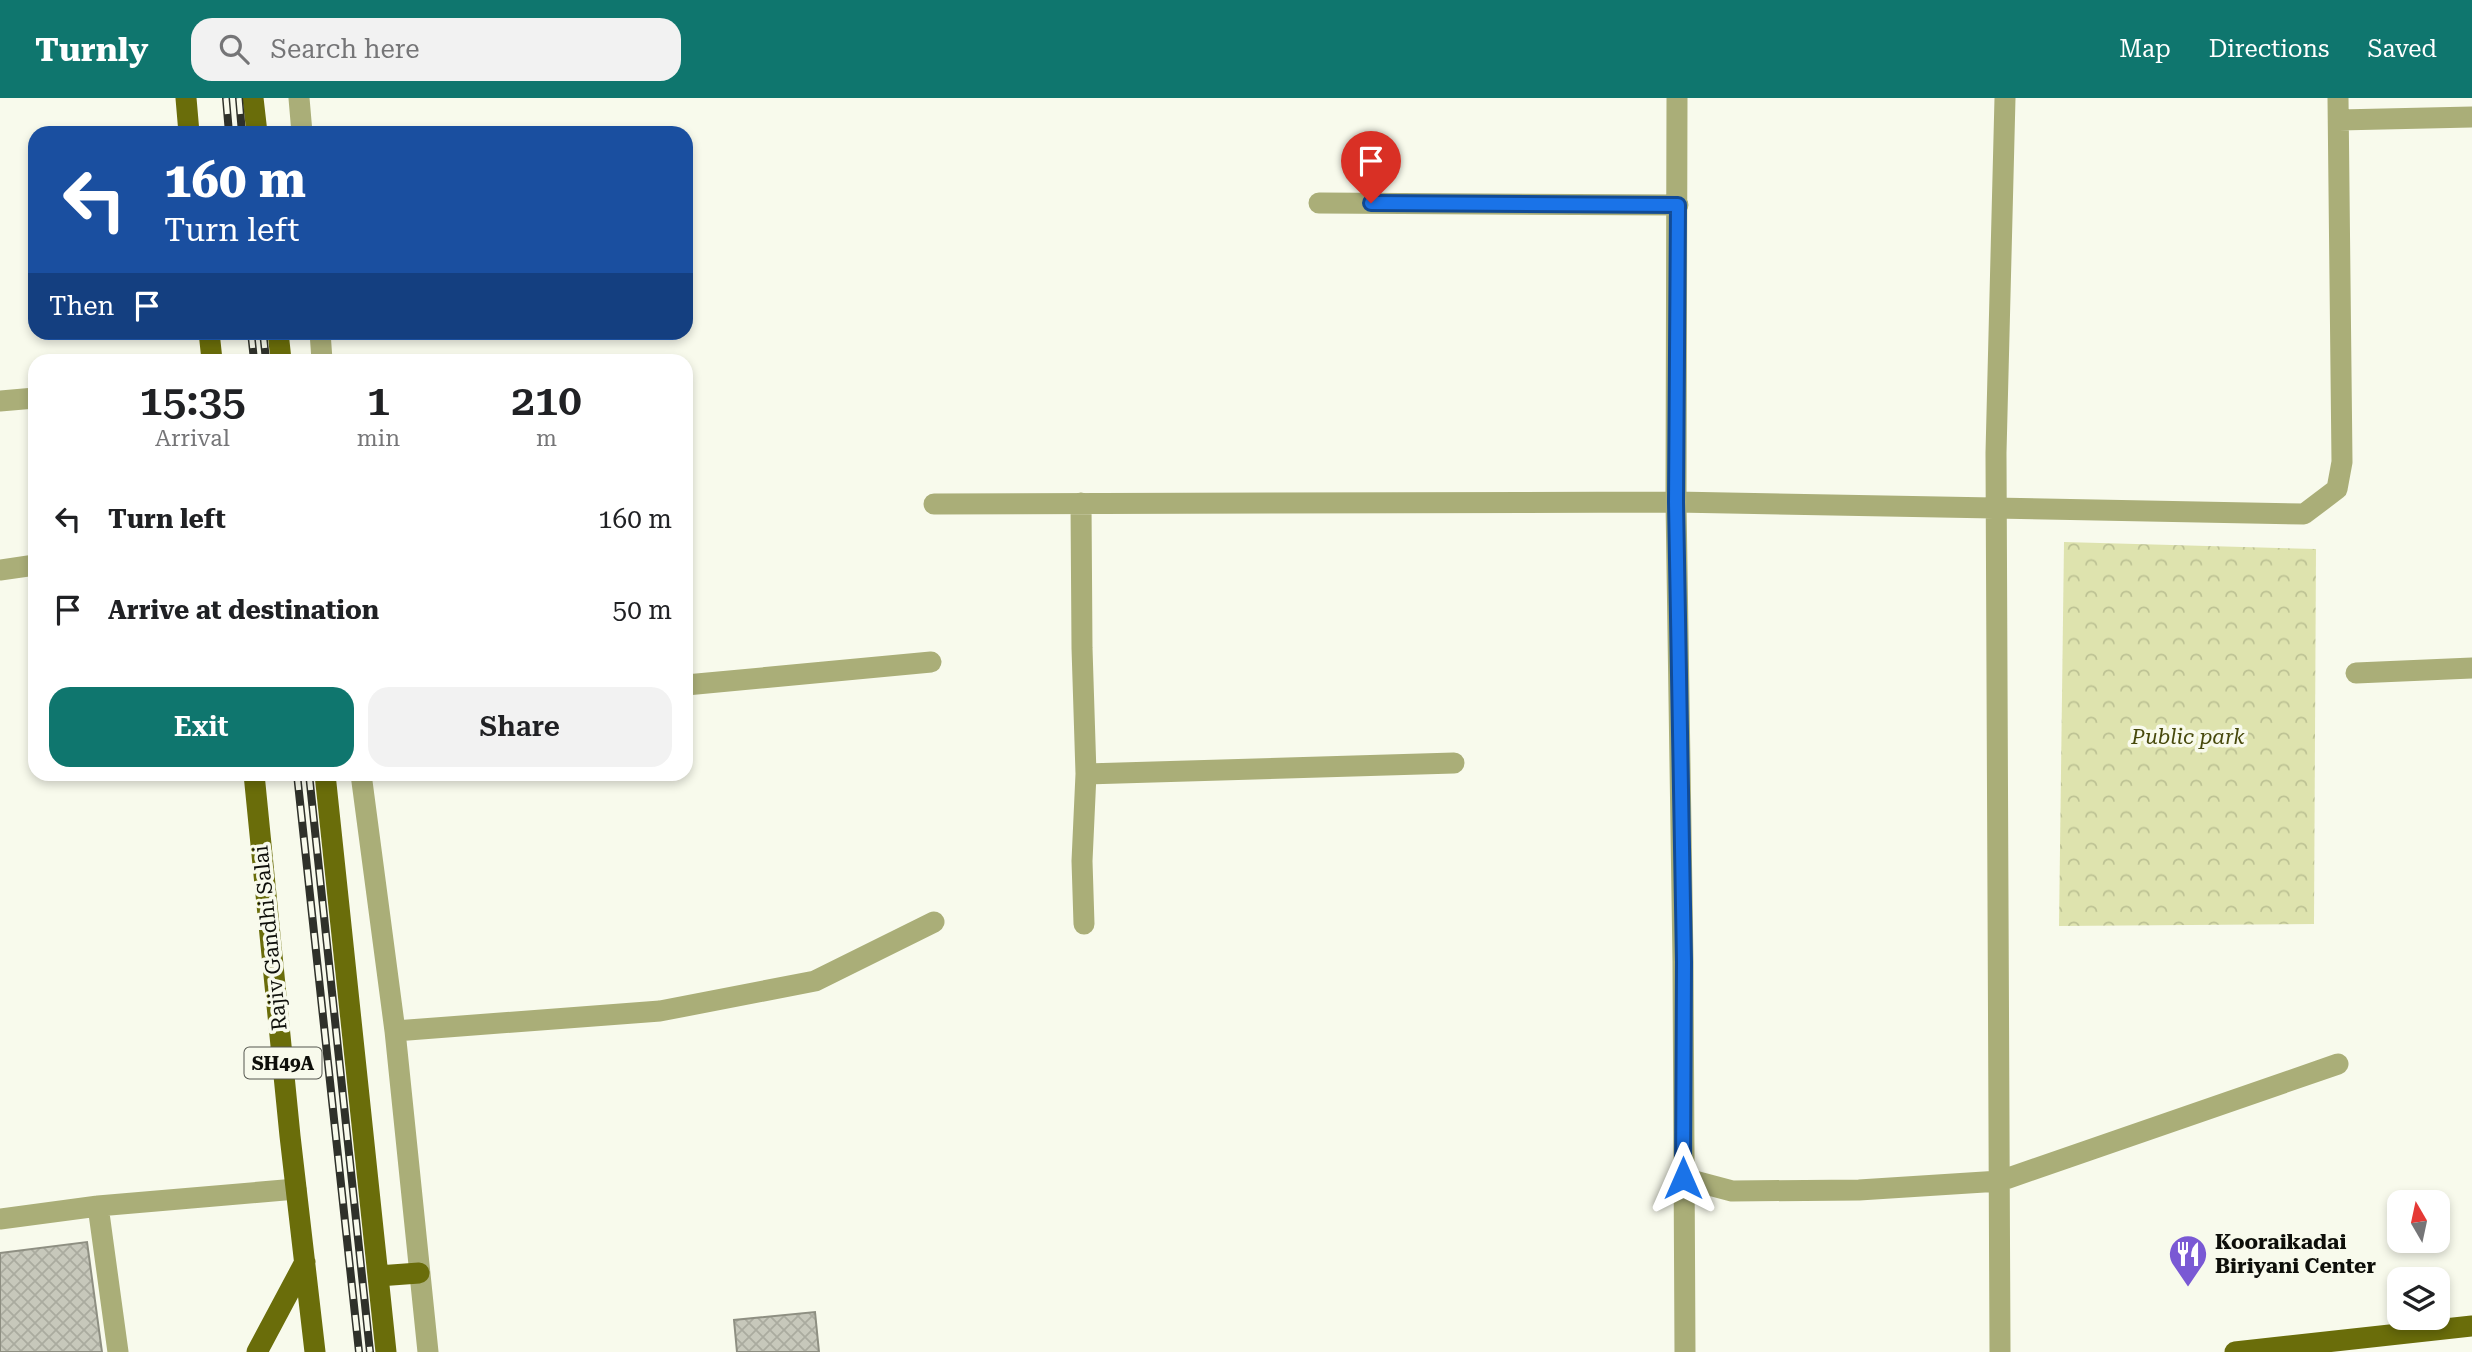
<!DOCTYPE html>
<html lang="en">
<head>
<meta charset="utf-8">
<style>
  body { margin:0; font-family:"Roboto Serif",serif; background:#f2f2f2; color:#202124; height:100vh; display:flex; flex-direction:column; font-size:26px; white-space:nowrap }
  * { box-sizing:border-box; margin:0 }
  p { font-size:23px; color:#757577 }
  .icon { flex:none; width:38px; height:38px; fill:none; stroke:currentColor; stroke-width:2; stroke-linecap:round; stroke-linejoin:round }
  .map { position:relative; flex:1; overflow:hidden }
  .drawer { position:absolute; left:28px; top:256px; width:665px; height:427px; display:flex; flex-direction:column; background:#fff; border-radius:21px; box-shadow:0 4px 10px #0003 }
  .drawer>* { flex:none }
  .guide { position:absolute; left:28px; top:28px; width:665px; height:214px; border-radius:21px; box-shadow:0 4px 10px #0003; background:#1a4fa0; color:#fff; overflow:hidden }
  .needle { width:46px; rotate:351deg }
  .fabs { position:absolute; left:2387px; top:1092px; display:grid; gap:14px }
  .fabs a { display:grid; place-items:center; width:63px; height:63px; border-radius:14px; background:#fff; box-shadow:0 4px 10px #0003; font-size:35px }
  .pin { position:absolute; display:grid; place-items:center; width:60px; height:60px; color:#fff; margin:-72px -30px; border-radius:50% 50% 50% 0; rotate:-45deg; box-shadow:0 0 7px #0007 }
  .pin .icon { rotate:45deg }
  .me { position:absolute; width:77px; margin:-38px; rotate:0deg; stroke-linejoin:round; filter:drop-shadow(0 0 5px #0008) }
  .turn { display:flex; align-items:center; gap:24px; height:147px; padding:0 21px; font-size:32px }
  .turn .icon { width:91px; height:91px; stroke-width:2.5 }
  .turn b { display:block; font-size:49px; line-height:60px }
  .then { display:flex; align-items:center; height:66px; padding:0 21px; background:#0003; gap:14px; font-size:26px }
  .eta { display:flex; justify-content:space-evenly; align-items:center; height:119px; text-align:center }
  .eta b { font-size:42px; font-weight:600; line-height:49px }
  .primary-button { display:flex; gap:14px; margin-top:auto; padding:14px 21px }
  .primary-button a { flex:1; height:80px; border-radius:21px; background:#0f766e; color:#fff; font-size:28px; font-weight:600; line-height:80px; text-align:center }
  .primary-button a+a { background:#f2f2f2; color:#202124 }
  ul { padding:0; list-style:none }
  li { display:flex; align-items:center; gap:21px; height:91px; padding:0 21px }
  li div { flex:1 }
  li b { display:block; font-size:26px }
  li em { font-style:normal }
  header { display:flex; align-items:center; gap:42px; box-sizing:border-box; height:98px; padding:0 35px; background:#0f766e; color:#fff }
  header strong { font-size:33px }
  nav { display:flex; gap:38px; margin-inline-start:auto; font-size:24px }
  .search { width:490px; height:63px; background:#f2f2f2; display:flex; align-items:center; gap:18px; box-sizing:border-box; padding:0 24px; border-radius:21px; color:#757577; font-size:26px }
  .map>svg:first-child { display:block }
</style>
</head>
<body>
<header>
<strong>Turnly</strong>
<div class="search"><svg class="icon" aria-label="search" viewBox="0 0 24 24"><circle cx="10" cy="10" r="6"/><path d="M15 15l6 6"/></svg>Search here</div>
<nav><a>Map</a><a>Directions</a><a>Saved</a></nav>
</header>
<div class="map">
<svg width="2472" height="1254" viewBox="0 0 2472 1254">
  <defs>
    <pattern id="forest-crowns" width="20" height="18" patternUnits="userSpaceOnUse" patternTransform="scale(1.75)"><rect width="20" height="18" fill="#dee3ae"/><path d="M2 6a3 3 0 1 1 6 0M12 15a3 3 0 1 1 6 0" fill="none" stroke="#bdc294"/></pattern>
    <pattern id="building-cross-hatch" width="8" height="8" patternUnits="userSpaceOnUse" patternTransform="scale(1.75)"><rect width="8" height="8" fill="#c7c8bb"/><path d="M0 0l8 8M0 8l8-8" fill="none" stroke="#aaab9f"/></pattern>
  </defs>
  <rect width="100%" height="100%" fill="#f8faec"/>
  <!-- forest -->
  <path fill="url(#forest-crowns)" d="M2064,444L2316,451L2314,826L2059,828Z"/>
  <!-- building -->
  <path fill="url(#building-cross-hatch)" stroke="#8e8f82" stroke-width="2" d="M87,1144L102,1254H0V1155Z
    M815,1214L819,1254H737L734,1222Z"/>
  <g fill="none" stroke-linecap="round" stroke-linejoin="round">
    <!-- minor -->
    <path stroke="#aaae78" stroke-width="21" d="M299,0L302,35
      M1677,0L1676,404L1683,864L1685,1254
      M2339,22L2472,19
      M1319,105L1678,107
      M320,234L322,262
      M0,303L35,300
      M1081,405L1082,550L1086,676L1082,763L1084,826
      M934,406L1676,404L2304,416L2337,391L2342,364L2338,0
      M0,472L35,467
      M2356,575L2472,570
      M686,587L931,564
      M361,676L395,933L428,1254
      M1086,676L1454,665
      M395,933L660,913L815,883L934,824
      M1683,1080L1732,1093L1859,1092L2000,1083L2338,966
      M98,1108L118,1254
      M0,1121L98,1108L296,1091
      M2000,1254L1996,355L2005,0"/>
    <!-- major -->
    <path stroke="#6a6d0a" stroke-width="21" d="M186,0L189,35
      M253,0L257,35
      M209,234L212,262
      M278,234L281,262
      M254,676L290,1038L315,1254
      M325,676L386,1254
      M378,1178L419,1175
      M257,1254L305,1164
      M2235,1254L2472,1228"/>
    <!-- rail casing -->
    <g stroke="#2f312a" stroke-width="8">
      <path id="rail" d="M226,0L229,35
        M239,0L242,35
        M251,234L254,262
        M263,234L266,262
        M297,676L359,1254
        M309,676L370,1254"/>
    </g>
    <!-- rail -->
    <use href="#rail" stroke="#f8faec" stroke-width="5" stroke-dasharray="16" stroke-linecap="butt"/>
  </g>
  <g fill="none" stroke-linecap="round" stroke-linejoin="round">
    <!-- route casing -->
    <g stroke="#114b97" stroke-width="18">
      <path id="route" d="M1371,105L1678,107L1676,404L1684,864L1683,1080"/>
    </g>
    <!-- route -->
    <use href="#route" stroke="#1a73e8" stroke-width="12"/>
  </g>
  <!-- icons -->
  <defs>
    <g id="restaurant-pin" transform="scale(2.0125)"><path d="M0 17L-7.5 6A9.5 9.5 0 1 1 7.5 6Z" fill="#7a59d4" stroke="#f8faec"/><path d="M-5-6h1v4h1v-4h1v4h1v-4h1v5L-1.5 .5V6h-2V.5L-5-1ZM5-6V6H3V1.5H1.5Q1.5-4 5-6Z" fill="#fff"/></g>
  </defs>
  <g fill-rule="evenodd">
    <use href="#restaurant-pin" x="2188" y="1156"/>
  </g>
  <g text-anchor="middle" stroke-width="7" stroke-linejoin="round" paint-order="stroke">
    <!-- shield labels -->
    <rect fill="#f8faec" stroke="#54564e" stroke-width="2" x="244.5" y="949.5" width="77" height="31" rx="5"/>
    <g font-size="19" font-weight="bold" fill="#0e0f0a">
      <text x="283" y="972">SH49A</text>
    </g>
    <!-- park labels -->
    <g font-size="21" font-style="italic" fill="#47490c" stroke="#f8faec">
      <text x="2188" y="646">Public park</text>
    </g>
    <!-- street labels -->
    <g font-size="21" fill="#0e0f0a" stroke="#f8faec">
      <text transform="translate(270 840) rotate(-96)" y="7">Rajiv Gandhi Salai</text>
    </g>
    <!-- poi labels -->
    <g font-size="21" font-weight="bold" fill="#0e0f0a" stroke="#f8faec" text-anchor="start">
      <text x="2215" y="1151">Kooraikadai<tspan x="2215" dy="24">Biriyani Center</tspan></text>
    </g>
  </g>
</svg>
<div class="fabs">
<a><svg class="needle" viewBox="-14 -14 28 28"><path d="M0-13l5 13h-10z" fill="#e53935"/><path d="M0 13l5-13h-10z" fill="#757577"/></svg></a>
<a><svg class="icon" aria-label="layers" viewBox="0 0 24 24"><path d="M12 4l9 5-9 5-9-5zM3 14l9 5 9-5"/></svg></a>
</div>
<div class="pin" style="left:1371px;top:105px;background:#d93025"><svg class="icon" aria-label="arrive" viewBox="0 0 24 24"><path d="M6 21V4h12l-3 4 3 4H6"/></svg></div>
<svg class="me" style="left:1683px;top:1080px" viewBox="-20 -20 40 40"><path d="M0-17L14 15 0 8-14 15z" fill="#1a73e8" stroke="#fff" stroke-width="4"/></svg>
<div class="guide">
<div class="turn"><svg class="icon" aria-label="left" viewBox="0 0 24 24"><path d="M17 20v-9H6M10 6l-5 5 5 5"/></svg><div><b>160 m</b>Turn left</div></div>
<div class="then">Then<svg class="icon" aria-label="arrive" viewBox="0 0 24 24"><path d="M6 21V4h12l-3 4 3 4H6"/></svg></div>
</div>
<section class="drawer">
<div class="eta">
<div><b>15:35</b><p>Arrival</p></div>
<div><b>1</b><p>min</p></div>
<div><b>210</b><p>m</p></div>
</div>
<ul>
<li><svg class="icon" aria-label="left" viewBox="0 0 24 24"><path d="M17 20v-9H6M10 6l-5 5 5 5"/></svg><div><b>Turn left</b></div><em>160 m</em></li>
<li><svg class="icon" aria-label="arrive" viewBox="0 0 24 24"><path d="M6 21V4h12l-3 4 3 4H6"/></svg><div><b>Arrive at destination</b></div><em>50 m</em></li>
</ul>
<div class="primary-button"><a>Exit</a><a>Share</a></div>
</section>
</div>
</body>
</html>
